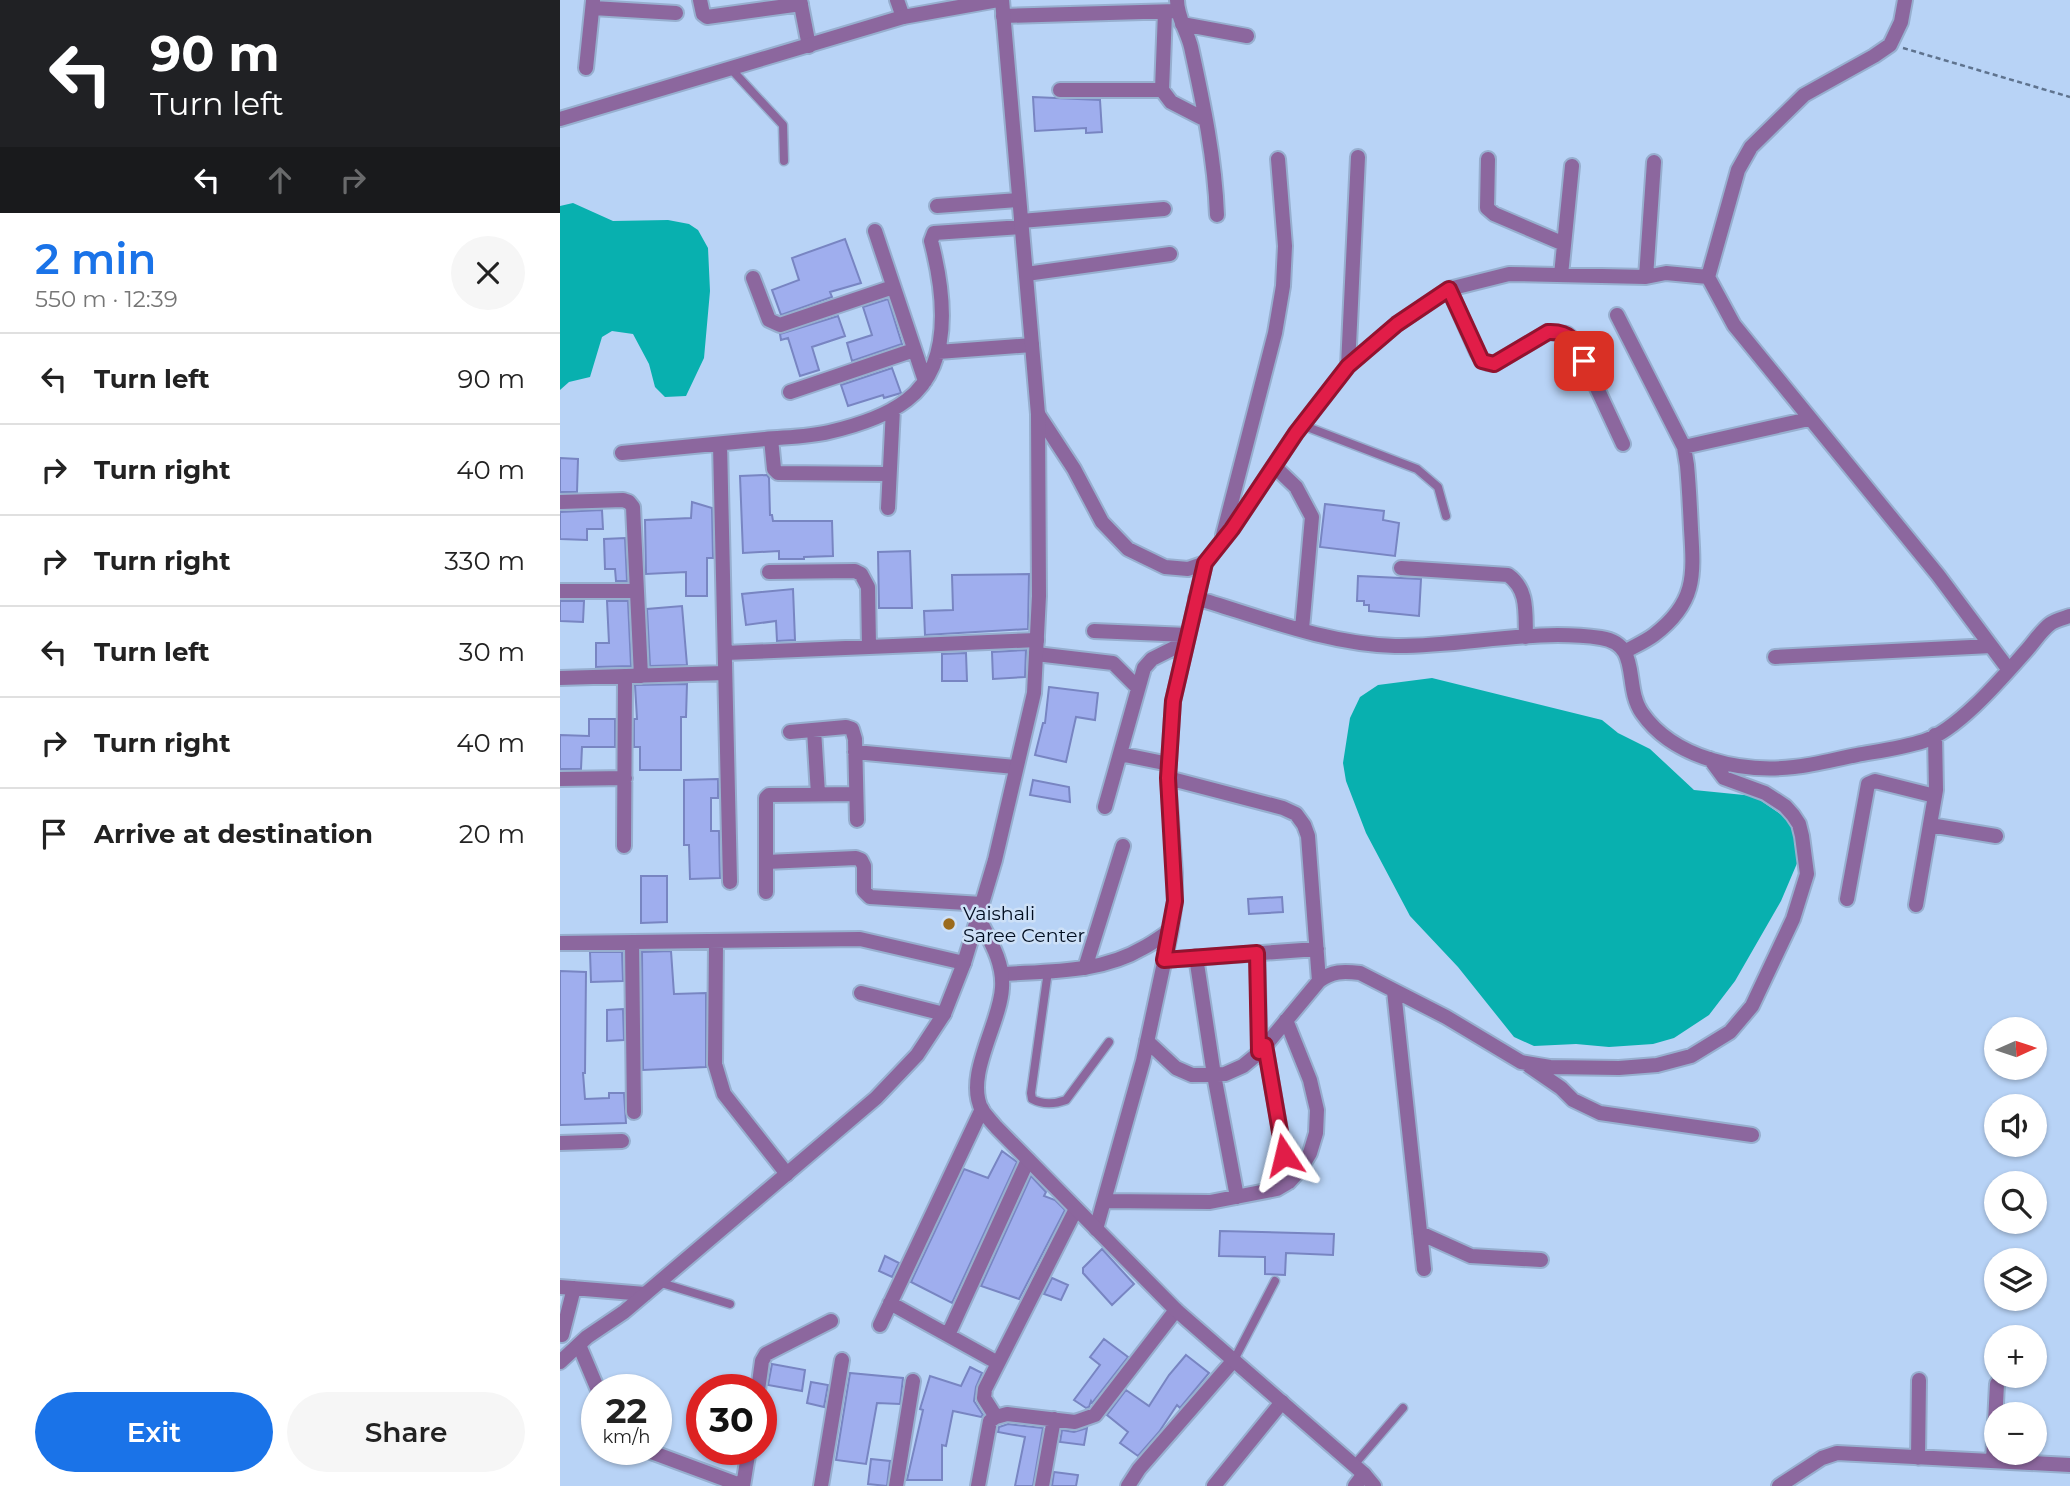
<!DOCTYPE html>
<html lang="en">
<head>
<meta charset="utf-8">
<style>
  body { margin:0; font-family:Montserrat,sans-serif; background:#f6f6f6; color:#222; height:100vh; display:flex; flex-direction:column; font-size:26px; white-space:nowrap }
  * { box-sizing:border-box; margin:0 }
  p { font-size:23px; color:#767676 }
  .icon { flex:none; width:38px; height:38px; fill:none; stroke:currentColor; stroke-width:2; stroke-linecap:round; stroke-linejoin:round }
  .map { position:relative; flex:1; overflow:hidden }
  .side { display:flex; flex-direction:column; background:#fff; width:560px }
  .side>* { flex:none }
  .top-card { background:#202124; color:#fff; overflow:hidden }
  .needle { width:46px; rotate:87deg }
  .buttons { position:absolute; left:1424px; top:1017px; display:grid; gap:14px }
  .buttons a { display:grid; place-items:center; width:63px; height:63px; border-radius:50%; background:#fff; box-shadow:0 2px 5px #0004; font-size:35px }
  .speed { position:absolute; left:21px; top:1374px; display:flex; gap:14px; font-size:35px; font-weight:700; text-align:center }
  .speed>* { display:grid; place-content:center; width:91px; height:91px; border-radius:50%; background:#fff; box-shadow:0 2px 5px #0004; line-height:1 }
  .speed small { font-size:18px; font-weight:400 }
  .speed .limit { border:10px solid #d22; background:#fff; color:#111 }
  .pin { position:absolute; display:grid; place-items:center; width:60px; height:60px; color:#fff; margin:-30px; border-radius:14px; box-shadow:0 4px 10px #0006 }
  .me { position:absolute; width:77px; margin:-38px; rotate:350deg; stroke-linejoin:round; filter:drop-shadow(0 0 5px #0008) }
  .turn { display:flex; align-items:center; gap:24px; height:147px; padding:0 35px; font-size:32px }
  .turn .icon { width:91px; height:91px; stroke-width:2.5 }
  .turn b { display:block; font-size:49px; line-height:60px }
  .lanes { display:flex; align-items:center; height:66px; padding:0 35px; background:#0003; justify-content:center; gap:35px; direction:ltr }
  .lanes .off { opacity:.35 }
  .round { display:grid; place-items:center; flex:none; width:74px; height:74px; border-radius:37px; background:#f6f6f6 }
  .headline { display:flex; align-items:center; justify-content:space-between; height:119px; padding:0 35px }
  h1 { font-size:42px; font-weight:600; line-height:52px; color:#1a73e8 }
  .cta { display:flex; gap:14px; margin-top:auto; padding:14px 35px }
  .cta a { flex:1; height:80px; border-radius:42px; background:#1a73e8; color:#fff; font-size:28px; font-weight:600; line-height:80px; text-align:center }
  .cta a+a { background:#f6f6f6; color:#222 }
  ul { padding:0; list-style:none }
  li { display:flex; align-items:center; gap:21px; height:91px; padding:0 35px; border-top:2px solid #e0e0e0 }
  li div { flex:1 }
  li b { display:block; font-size:26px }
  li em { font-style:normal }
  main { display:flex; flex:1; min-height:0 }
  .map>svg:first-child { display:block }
</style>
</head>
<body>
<main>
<section class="side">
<div class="top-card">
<div class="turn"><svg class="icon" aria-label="left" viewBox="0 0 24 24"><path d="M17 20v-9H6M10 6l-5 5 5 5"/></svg><div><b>90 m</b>Turn left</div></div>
<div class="lanes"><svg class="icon" aria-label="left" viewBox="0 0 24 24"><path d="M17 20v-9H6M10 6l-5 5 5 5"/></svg><svg class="icon off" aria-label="ahead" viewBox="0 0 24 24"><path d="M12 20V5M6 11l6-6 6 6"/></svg><svg class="icon off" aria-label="right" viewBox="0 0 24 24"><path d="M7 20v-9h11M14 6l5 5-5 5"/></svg></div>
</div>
<div class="headline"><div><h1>2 min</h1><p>550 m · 12:39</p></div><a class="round"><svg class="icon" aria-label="close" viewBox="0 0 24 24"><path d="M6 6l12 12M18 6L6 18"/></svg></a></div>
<ul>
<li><svg class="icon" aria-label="left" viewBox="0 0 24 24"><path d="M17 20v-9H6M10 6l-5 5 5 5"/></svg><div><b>Turn left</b></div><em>90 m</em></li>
<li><svg class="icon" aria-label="right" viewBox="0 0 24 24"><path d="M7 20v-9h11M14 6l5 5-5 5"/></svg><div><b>Turn right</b></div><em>40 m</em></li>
<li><svg class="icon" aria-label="right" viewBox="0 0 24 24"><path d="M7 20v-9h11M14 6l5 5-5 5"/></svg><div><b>Turn right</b></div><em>330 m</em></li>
<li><svg class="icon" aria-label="left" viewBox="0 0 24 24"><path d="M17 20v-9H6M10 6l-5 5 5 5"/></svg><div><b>Turn left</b></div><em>30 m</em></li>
<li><svg class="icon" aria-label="right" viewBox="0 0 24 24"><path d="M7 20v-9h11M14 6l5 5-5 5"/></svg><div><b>Turn right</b></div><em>40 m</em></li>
<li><svg class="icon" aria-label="arrive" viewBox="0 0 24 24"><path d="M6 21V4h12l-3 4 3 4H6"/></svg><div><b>Arrive at destination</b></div><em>20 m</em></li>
</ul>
<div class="cta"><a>Exit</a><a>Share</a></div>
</section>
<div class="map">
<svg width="1510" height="1486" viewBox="0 0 1510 1486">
  <rect width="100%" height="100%" fill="#b8d3f6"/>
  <!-- water -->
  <path fill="#08b0af" d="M13,203L53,221L108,220L129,224L138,230L148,248L150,291L144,358L126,396L105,397L95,387L89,364L73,334L52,331L42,337L30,377L9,382L0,390V206Z
    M872,678L1042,720L1058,733L1090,749L1134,790L1194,796L1229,820L1235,829L1238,861L1221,901L1175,981L1149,1015L1114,1038L1093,1044L1049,1047L1016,1044L974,1046L954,1037L898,967L850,916L806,833L786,781L783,763L790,718L800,697L818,685Z"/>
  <!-- building -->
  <path fill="#9faeee" stroke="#7885c2" stroke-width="2" d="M473,97L540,100L542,132L526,133V128L475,131Z
    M285,239L301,283L270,292L272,297L221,315L212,290L239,280L232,258Z
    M328,299L342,344L292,361L287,343L312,335L303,307Z
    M278,316L285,336L252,347L259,370L240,376L228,338L221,340L220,334Z
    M332,368L341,393L324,398L323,395L288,406L281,385Z
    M0,458L18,459L17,492H0Z
    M207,475L209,478L210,515H212L213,521H272L273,556L244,557V559H219V551L183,553L180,476Z
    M132,502L152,508L153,558H147V596H126V572L86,574L85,520L131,518Z
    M765,504L824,511L823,520L839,523L835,556L760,547Z
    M42,510L43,529H27V540L0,539V512Z
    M65,538L67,581H56L55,569H45L44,539Z
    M350,551L352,608H319L318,552Z
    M469,574L468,629L365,635L364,611L393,610L392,575Z
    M798,576L861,579L859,616L809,611V605H804V601H797Z
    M233,589L235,640L217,641L216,621L186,625L182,594Z
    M0,601H24L23,622L0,621Z
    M47,601H68L71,666L36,667V643H49Z
    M122,606L127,665L90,666L87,609Z
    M466,650L465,677L433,679L432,652Z
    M406,653L407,681H382V654Z
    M127,684L126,717H121V770H80V747H74V719H77L75,685Z
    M489,687L538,693L535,720L516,717L506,762L475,755L483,723H485Z
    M29,719H55V747H22L21,769H0V735L29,736Z
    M158,779V798H151V831H159L160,878L130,879L129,845H124V780Z
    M473,780L509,787L510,802L470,795Z
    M81,876H107V922L81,923Z
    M722,897L723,912L689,914L688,899Z
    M111,951L114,994L146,993V1067L83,1070L82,952Z
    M30,952H62L63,981L31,982Z
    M0,971L26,972L25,1073H23L25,1099L49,1098V1093H64L66,1123L0,1125Z
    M63,1009L64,1040L47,1041V1010Z
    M442,1151L457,1162L392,1303L351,1282L404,1169L428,1178Z
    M471,1176L486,1192L484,1196L495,1200L505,1210L459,1299L421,1286Z
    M660,1231L774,1234L773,1255L726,1253L725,1275L705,1274V1257L659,1256Z
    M542,1249L574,1284L552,1305L523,1273V1268Z
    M325,1256L339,1263L332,1277L319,1271Z
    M492,1278L508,1285L501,1300L484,1294Z
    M544,1339L568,1357L532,1403L531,1401L529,1407L526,1408L514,1400L540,1365L530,1357Z
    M626,1355L649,1373L620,1408L617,1405L599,1432L578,1456L560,1443L568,1432L547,1415L566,1390L589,1406L609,1375Z
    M212,1364L245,1370L242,1391L208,1385Z
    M410,1367L422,1373L416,1387L414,1401L423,1415L421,1417L393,1411L386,1446L382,1445V1480H347L363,1410L360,1409L370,1376L401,1386Z
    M290,1373L343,1378L340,1404L317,1403L306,1464L276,1460Z
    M251,1382L268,1385L264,1407L247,1403Z
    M448,1424L483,1428L473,1486H455L465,1437L438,1432L439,1427Z
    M527,1428L524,1445L500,1442L502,1430L514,1432Z
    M311,1459L330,1461L327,1486L308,1484Z
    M494,1472L518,1475L516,1486H492Z"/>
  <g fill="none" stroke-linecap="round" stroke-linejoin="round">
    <!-- service casing -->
    <g stroke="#97afcf" stroke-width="11">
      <path id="service" d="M172,70L223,125L224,161
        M742,425L857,469L878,487L886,516
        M488,971L471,1093L472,1099C483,1105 495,1104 506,1100L549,1042
        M98,1282L170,1304
        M674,1360L715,1281
        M794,1465L843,1408"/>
    </g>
    <!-- minor casing -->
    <g stroke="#97afcf" stroke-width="18">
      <path id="minor" d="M140,0L143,14L147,17L241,4
        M240,0L249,46
        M337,0L343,17
        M617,0C617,17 627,31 631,47C643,102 655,159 657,215
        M33,8L116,13
        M605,12L602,90L611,102L644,119
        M443,16L617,11
        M622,24L687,36
        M26,68L33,1
        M500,90H602
        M928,159L927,208L934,214L1004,244
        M377,206L459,200
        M461,221L604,209
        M315,231L365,381
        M466,274L610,254
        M1001,275L1012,166
        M1086,277L1094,162
        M1148,277L1178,170L1191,147L1244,95L1314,56L1330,45L1341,22L1345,0
        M193,278L209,320L220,325L333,287
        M889,289L917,352C922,360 924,364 934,364L988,332L1007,334L1015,341L1063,444
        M1057,315L1124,447L1127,465C1129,486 1130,508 1131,529C1134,576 1136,603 1094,635C1086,641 1075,646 1066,651
        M378,352L472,345
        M788,366L798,157
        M230,392L354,350
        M478,414L514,469L542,522L568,549L605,567L628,569L645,563L672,529L736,433L788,366L837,324L889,289L949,274L1086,277L1106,273L1148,277L1174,325L1378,575L1449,670
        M211,439L214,469L218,473L329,474
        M160,444L170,882
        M1124,447L1249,419
        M62,453C110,448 158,444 205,439C226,437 248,437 269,432C295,426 325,417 347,400C394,364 384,291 371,241L374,233L461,227
        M714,466L736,487L752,517L742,629
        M0,502L63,500L69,502L73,507L81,676
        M328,508L333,409
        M663,535L715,333L723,286L725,246L718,159
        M841,568L948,575C969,590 965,613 966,637
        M209,572L295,571L301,574L308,587L309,647
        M0,591H77
        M636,598C700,617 767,644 835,646C903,647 973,628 1041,638C1082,644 1063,686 1082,713C1114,759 1182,773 1234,767C1255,765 1276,759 1297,755C1319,751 1342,748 1364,741C1398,730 1442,678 1466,651C1474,642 1481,631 1490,624C1495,620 1504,618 1510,616
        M534,631L628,635
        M165,653L477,640
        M476,654L553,663L578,688
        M1215,657L1431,646
        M0,678L165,673
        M254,730L258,794
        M230,732L286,727L292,729L295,739L297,820
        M295,752L455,767
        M560,754L609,764
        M608,778L723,808L736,814L744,825L748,836L759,981
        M0,779L65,778
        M545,807L584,668L592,659L626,642
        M1370,825L1436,836
        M64,846L65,676
        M206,862L296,858L301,860L304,866V891L310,897L422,904
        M206,892V798L209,795L296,794
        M1287,899L1308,784L1315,781L1375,796
        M1356,905L1376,790L1375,735
        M156,941L155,1064L164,1094L227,1174
        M72,942L74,1112
        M0,943L300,939L404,963
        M697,953L700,1052
        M636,957L654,1075L677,1197
        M604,960L757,949
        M525,968L563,846
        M442,974C489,971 541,973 583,948C593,943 602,936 611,930
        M834,991L864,1269
        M301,993L384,1014
        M587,1041L616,1068L632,1075L665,1074L683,1066L700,1052L759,981C772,971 783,971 800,973L886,1017L961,1062L990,1067L1059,1068L1097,1065L1131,1056L1170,1032L1192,1006L1233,919L1247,874L1242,836L1239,824L1233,815L1225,806L1205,793L1164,778L1150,759
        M705,1045L729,1182
        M969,1066L1001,1088L1013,1100L1040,1113L1192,1135
        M0,1143L62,1141
        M544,1201L650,1202L717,1189L729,1182L739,1171L750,1153L756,1133L757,1110L750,1080L726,1020
        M536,1229L583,1061L611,930L615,901V873L608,778L613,701L645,563
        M860,1233L911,1256L981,1260
        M0,1287L85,1294
        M330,1303L438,1363
        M320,1325L422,1109
        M2,1335L14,1288
        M388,1335L468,1160
        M19,1345L38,1390
        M198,1390L202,1361L206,1354L271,1321
        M436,1417L424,1398L425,1389L516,1209
        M83,1449L183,1486L189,1449
        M1358,1458L1359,1380
        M1433,1461L1437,1384
        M261,1486L282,1360
        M336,1486L353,1381
        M418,1486L430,1421L436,1417L447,1414L515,1422L535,1415L616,1310
        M482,1486L494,1419
        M568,1486L579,1469L674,1360
        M654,1486L722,1402
        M795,1486L804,1474
        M1219,1486L1262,1458L1277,1453L1510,1465"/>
    </g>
    <!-- tertiary casing -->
    <g stroke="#97afcf" stroke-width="18">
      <path id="tertiary" d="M0,119L343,17L438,0
        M418,917C429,939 444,962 442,988C440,1024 404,1076 422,1110C426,1116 432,1122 436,1127L616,1310L804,1474L814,1486
        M0,1362L27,1337L64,1312L316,1098L357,1055L384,1014L404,963L418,917L435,860L474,693L479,596L478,414L442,0"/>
    </g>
    <!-- path -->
    <path stroke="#5f738e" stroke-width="2.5" stroke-dasharray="5 3.5" stroke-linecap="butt" d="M1343,48L1510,97"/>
    <!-- service -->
    <use href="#service" stroke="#8c679e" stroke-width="8"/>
    <!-- minor -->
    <use href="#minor" stroke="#8c679e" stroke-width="14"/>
    <!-- tertiary -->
    <use href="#tertiary" stroke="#8c679e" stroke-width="14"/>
  </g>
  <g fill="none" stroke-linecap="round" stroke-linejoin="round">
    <!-- route casing -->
    <g stroke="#92132f" stroke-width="18">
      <path id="route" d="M724,1155L705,1045L699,1052L697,953L604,960L615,901L608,778L613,701L645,563L672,529L736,433L788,366L837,324L889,289L922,361L934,364L988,332C1011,331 1016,342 1024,361"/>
    </g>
    <!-- route -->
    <use href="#route" stroke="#e11d48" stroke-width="12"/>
  </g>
  <!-- markers -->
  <circle fill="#9b6b1d" stroke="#cde0f7" stroke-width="2.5" cx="389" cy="924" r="7"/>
  <g text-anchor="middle" stroke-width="5" stroke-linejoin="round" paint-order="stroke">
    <!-- poi labels -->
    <g font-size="19" fill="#010d20" stroke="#cde0f7" text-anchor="start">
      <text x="403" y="920">Vaishali<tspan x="403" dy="22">Saree Center</tspan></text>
    </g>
  </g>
</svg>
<div class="buttons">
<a><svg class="needle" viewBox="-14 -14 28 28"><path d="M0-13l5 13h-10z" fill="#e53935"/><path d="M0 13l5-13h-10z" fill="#767676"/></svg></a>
<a><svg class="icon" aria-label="sound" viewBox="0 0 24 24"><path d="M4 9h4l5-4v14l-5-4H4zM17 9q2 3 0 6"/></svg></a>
<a><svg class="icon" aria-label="search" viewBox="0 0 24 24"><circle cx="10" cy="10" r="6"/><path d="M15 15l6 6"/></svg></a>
<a><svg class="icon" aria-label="layers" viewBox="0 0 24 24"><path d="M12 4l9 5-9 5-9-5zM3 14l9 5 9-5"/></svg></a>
<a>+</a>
<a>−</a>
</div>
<div class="speed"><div>22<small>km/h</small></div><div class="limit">30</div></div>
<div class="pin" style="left:1024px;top:361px;background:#d93025"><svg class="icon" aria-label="arrive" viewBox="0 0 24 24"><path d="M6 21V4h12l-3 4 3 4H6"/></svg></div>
<svg class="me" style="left:724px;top:1155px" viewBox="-20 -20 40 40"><path d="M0-17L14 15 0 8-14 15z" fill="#e11d48" stroke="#fff" stroke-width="4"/></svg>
</div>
</main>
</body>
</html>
